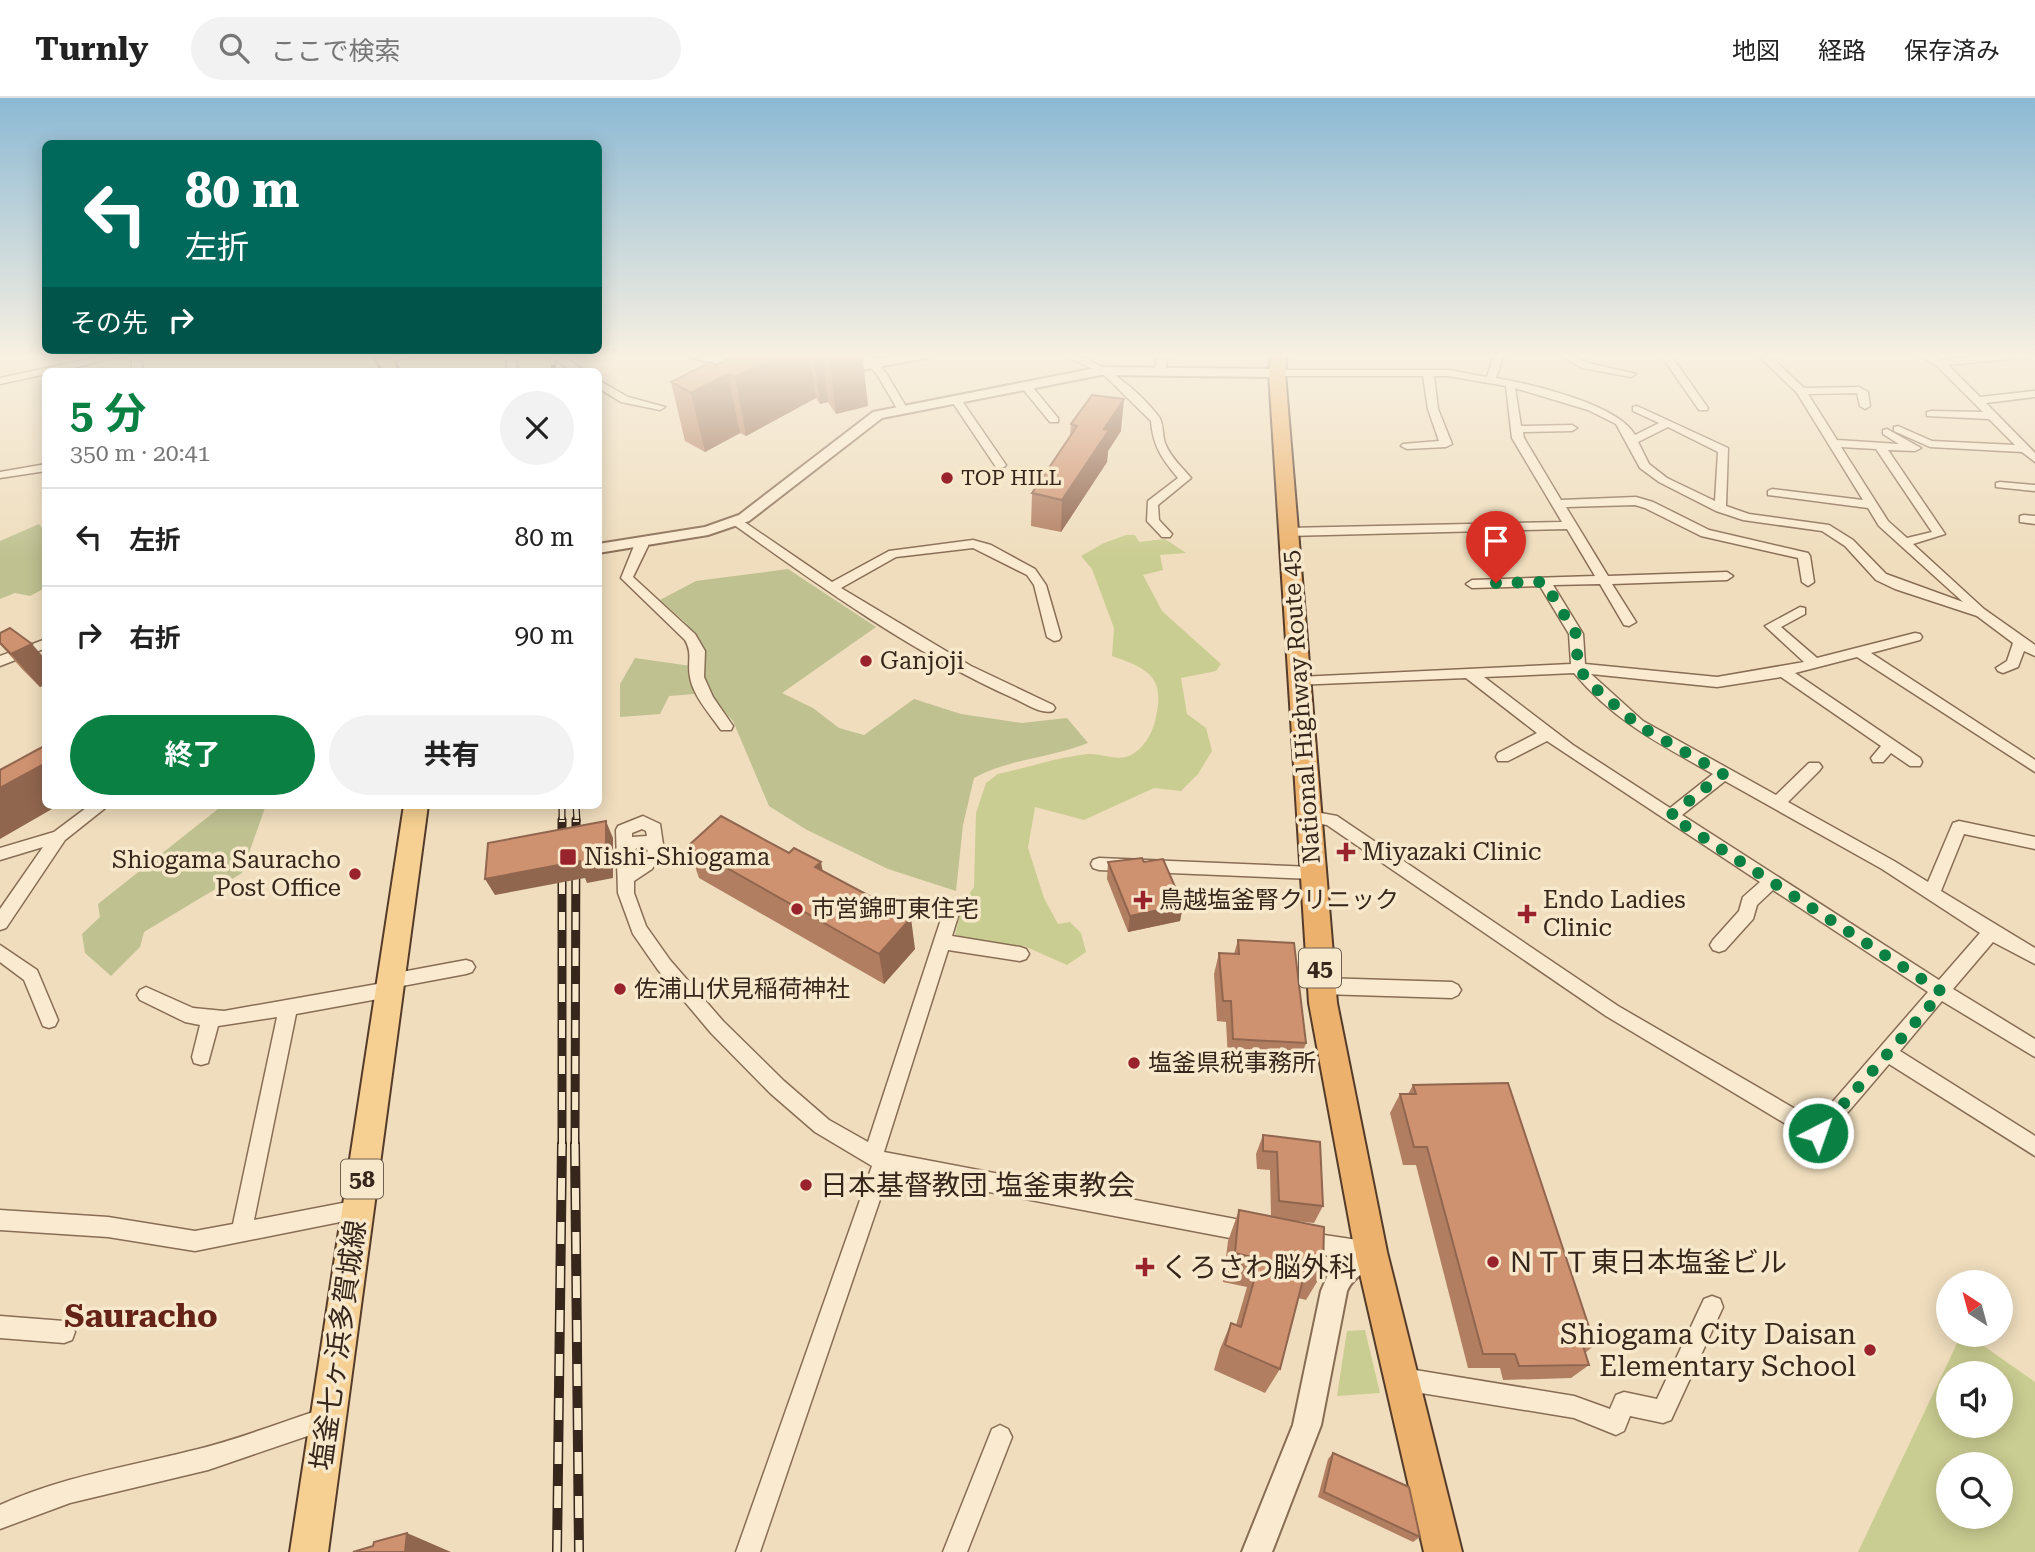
<!DOCTYPE html>
<html lang="ja">
<head>
<meta charset="utf-8">
<style>
  body { margin:0; font-family:"Roboto Serif","Noto Sans JP",serif; background:#f2f2f2; color:#222; height:100vh; display:flex; flex-direction:column; font-size:26px; white-space:nowrap }
  * { box-sizing:border-box; margin:0 }
  p { font-size:23px; color:#767676 }
  .icon { flex:none; width:38px; height:38px; fill:none; stroke:currentColor; stroke-width:2; stroke-linecap:round; stroke-linejoin:round }
  .map { position:relative; flex:1; overflow:hidden }
  .panel { position:absolute; left:42px; top:270px; width:560px; height:441px; display:flex; flex-direction:column; background:#fff; border-radius:10px; box-shadow:0 4px 18px #0003 }
  .panel>* { flex:none }
  .top-card { position:absolute; left:42px; top:42px; width:560px; height:214px; border-radius:10px; box-shadow:0 4px 18px #0003; background:#00695c; color:#fff; overflow:hidden }
  .needle { width:46px; rotate:324deg }
  .tools { position:absolute; left:1936px; top:1172px; display:grid; gap:14px }
  .tools a { display:grid; place-items:center; width:77px; height:77px; border-radius:50%; background:#fff; box-shadow:0 4px 18px #0003; font-size:35px }
  .pin { position:absolute; display:grid; place-items:center; width:60px; height:60px; color:#fff; margin:-72px -30px; border-radius:50% 50% 50% 0; rotate:-45deg; box-shadow:0 0 7px #0007 }
  .pin .icon { rotate:45deg }
  .me { position:absolute; width:77px; margin:-38px; rotate:41deg; stroke-linejoin:round; filter:drop-shadow(0 0 5px #0008) }
  .turn { display:flex; align-items:center; gap:24px; height:147px; padding:0 28px; font-size:32px }
  .turn .icon { width:91px; height:91px; stroke-width:2.5 }
  .turn b { display:block; font-size:49px; line-height:60px }
  .then { display:flex; align-items:center; height:66px; padding:0 28px; background:#0003; gap:14px; font-size:26px }
  .round { display:grid; place-items:center; flex:none; width:74px; height:74px; border-radius:37px; background:#f2f2f2 }
  .headline { display:flex; align-items:center; justify-content:space-between; height:119px; padding:0 28px }
  h1 { font-size:42px; font-weight:700; line-height:52px; color:#0b8043 }
  .primary-button { display:flex; gap:14px; margin-top:auto; padding:14px 28px }
  .primary-button a { flex:1; height:80px; border-radius:42px; background:#0b8043; color:#fff; font-size:28px; font-weight:700; line-height:80px; text-align:center }
  .primary-button a+a { background:#f2f2f2; color:#222 }
  ul { padding:0; list-style:none }
  li { display:flex; align-items:center; gap:21px; height:98px; padding:0 28px; border-top:2px solid #e0e0e0 }
  li div { flex:1 }
  li b { display:block; font-size:26px }
  li em { font-style:normal }
  header { display:flex; align-items:center; gap:42px; box-sizing:border-box; height:98px; padding:0 35px; background:#fff; border-bottom:2px solid #e0e0e0 }
  header strong { font-size:33px }
  nav { display:flex; gap:38px; margin-inline-start:auto; font-size:24px }
  .search { width:490px; height:63px; background:#f2f2f2; display:flex; align-items:center; gap:18px; box-sizing:border-box; padding:0 24px; border-radius:38px; color:#767676; font-size:26px }
  .map>svg:first-child { display:block }
</style>
</head>
<body>
<header>
<strong>Turnly</strong>
<div class="search"><svg class="icon" aria-label="search" viewBox="0 0 24 24"><circle cx="10" cy="10" r="6"/><path d="M15 15l6 6"/></svg>ここで検索</div>
<nav><a>地図</a><a>経路</a><a>保存済み</a></nav>
</header>
<div class="map">
<svg width="2035" height="1454" viewBox="0 0 2035 1454">
  <rect width="100%" height="100%" fill="#efddbd"/>
  <!-- green -->
  <path fill="#cacd91" fill-rule="evenodd" d="M1126,437H1135L1139,444L1165,441L1186,455L1160,457L1163,472L1143,477L1162,513L1221,566L1216,573L1181,580L1187,616L1206,630L1212,653L1198,676L1181,693L1154,690L1084,722L1035,709L1028,750L1044,800L1058,826L1070,824L1081,835L1086,854L1067,867L1024,848L985,844L955,837L963,805L974,789L976,715L986,685L998,676C1027,670 1058,659 1088,656C1102,655 1118,664 1131,657C1143,651 1152,636 1155,623C1166,580 1150,571 1112,558L1114,530L1092,471L1081,458L1104,445Z
    M1365,1232L1380,1295L1337,1298L1347,1233Z
    M1961,1237H1968L2035,1284V1454H1858ZM1948,1276H2000V1328H1948ZM1948,1367H2000V1419H1948Z"/>
  <!-- cemetery -->
  <path fill="#bfc191" d="M39,426L45,434V490L30,498L15,495L0,501V443Z
    M788,471L876,529L782,595L813,610L839,630L864,637L914,601L961,616L1022,625L1067,620L1088,645C1051,660 1011,660 974,680L963,727L956,793L888,771L807,732L769,708L733,623L710,598L701,578L702,549L686,525L660,502L696,483Z
    M635,560L691,568L694,596L669,598L660,616L620,619V586Z
    M223,707H266L242,775L144,834L140,849L111,878L85,855L82,836L100,819L98,806Z"/>
  <g fill="none" stroke-linecap="round" stroke-linejoin="round">
    <!-- minor casing -->
    <g stroke="#886d55" stroke-width="3">
      <path id="minor" d="M112,256H131L60,273H46V276L0,286V280Z
        M132,256H142V273H132Z
        M506,256H516L517,273H507Z
        M554,256H564V259L585,273H573L555,262Z
        M859,256H869L886,275L908,312L907,314H899L878,278Z
        M1062,256C1094,255 1140,293 1159,319C1164,326 1162,337 1165,345C1170,359 1182,369 1191,380L1158,407L1159,422L1172,436L1170,439H1162L1147,423L1148,403L1178,380C1162,361 1153,348 1151,323L1103,276Z
        M1158,256H1168L1165,273L1160,276L1155,273Z
        M1494,256H1504L1496,280C1531,286 1618,306 1635,337L1659,325L1633,313V309L1637,308L1728,350L1726,408L1749,416L1829,427L1853,442L1886,476L1963,504L1879,428L1868,410L1768,397V393L1772,391L1863,402L1797,295L1757,256H1768L1804,290L1859,289L1868,294L1870,308L1865,311L1860,308L1857,295L1808,296L1837,342L1899,346L1883,336V332L1887,331L1921,350L1915,353L1888,352L1945,436L1913,446L1984,511L2035,547V558L2024,553L2018,569L2003,575L1998,573L1996,570L2007,563L2013,545L1977,518L1895,491L1876,482L1845,448L1822,433L1743,422L1716,413L1659,384L1640,370L1616,326L1588,312L1515,290L1521,328L1572,327L1577,330L1572,333L1523,334L1524,340L1561,402L1636,399L1653,404L1709,432L1808,455L1810,458L1814,484L1808,488L1802,484L1798,460L1701,438L1645,410L1635,407L1566,409L1608,478L1727,474L1733,478L1727,482L1612,486L1636,524L1629,528L1624,527L1600,486L1553,487L1583,536L1585,566L1717,579L1804,564L1765,528L1800,509L1805,510V516L1781,529L1817,560L1915,535L1920,536L1922,539L1920,542L1871,555L2035,662V674L1857,559L1795,575L1920,660L1922,664L1920,668H1910L1891,655L1883,664H1873L1871,660L1881,648L1781,579L1717,589L1591,576L1643,623L1776,697L1809,665H1819L1822,669L1819,673L1788,704L1894,763L1928,784L1953,725L1959,723L2035,739V751L1964,736L1941,793L2035,850V866L1993,844L1953,891L2035,941V959L1942,903L1900,953L2035,1038V1058L1889,966L1825,1041L1818,1044L1811,1041L1606,918L1327,727L1304,723L1302,719L1310,713L1337,718L1618,908L1816,1023L1928,894L1773,792L1757,807L1753,821L1725,852L1719,854L1713,852L1710,847L1713,842L1739,813L1743,799L1760,784L1547,643L1508,663H1498L1496,659L1498,655L1537,635L1466,580L1294,587L1292,584L1294,581L1299,579L1571,566L1569,536L1540,488L1472,490L1466,486L1472,482L1595,478L1567,431L1287,438L1281,434L1287,430L1562,424L1512,340L1506,288L1448,278H1434L1438,311L1452,346L1446,349L1407,351L1401,348L1403,346L1439,343L1428,311L1423,278H1277L1272,275L1277,272H1448L1487,279ZM1668,329L1718,354L1715,403L1667,380L1649,366L1638,344ZM1841,349L1876,351L1932,434L1907,440L1888,423ZM1574,575C1614,623 1660,646 1713,676L1670,710L1573,647L1484,579ZM1725,683L1882,771L1980,835L1939,882L1682,717Z
        M1558,256H1570L1589,265L1636,276L1631,279L1582,270Z
        M1660,256H1670L1708,310L1707,312H1699Z
        M1916,256H1929L1941,262L2001,256H2035L2030,259L1948,267L1980,299L2035,293V299L1986,305L2035,355V364L2022,354L1930,349L1894,333V329L1898,328L1932,343L2015,347L1989,321L1927,318V314L1931,313L1983,314L1936,267Z
        M598,282L628,299L665,309L660,312L621,304L598,290Z
        M1022,286H1030L1058,320V324H1050L1022,290Z
        M952,300H960L1006,367L1004,369H996L951,302Z
        M46,366V373L0,380V374Z
        M2000,384L2035,387V393L1996,389V385Z
        M2024,417L2035,418V426L2020,424V418Z
        M737,419L832,484L889,453L973,442L991,447L1035,471L1046,487L1061,539L1059,542L1054,543L1047,539L1034,487L1027,477L973,450L896,459L841,490L971,568L1053,607L1055,610L1053,613C1041,617 1025,605 1013,600C913,555 822,490 733,426V420Z
        M642,439L648,443V448L633,479L695,536L705,553L704,579L713,599L733,628L731,632H721C710,616 693,598 690,579C687,564 693,556 685,542L621,480L636,443Z
        M46,541V550L0,568V558Z
        M90,707H109L65,742L6,830L0,832V811L43,749L0,762V750L54,734Z
        M643,718L660,726L664,753L652,771L634,783V795L646,828L670,862L723,923L784,983L829,1022L868,1044L944,812L946,807L952,805L958,807L960,812L952,838L1020,849L1026,851L1029,856L1026,861L1020,863L948,852L884,1054L1251,1124L1258,1127L1261,1134L1258,1141L1251,1144L889,1075L760,1454H736L872,1068L815,1034L770,995L711,935L658,872L633,836L618,795L616,732L618,728ZM642,731L646,733L647,738L632,739V735ZM639,749L646,750L648,753L633,768L632,753Z
        M1099,760L1313,769L1319,770L1321,775L1319,780L1313,781L1099,772L1093,770L1091,766L1093,762Z
        M0,847L37,872L58,922L55,928L49,930L43,928L24,882L0,864Z
        M466,862L472,864L475,869L472,874L466,876L397,889L395,896L389,899L296,916L254,1122L358,1102L365,1105L368,1112L365,1119L195,1153L108,1139L0,1132V1112L108,1119L195,1133L233,1126L277,919L218,928L208,965L201,967L194,965L192,959L200,927L185,924L140,902L137,897L140,892L146,889L193,910L224,913L383,885L385,878L391,876Z
        M1322,880L1452,884L1458,887L1461,892L1458,897L1452,900L1322,896L1316,893L1313,888L1316,883Z
        M1304,1134L1371,1144L1378,1147L1381,1154L1378,1161L1371,1164L1304,1154L1297,1151L1294,1144L1297,1137Z
        M1712,1198L1720,1201L1723,1209L1671,1322L1663,1325L1630,1318L1624,1333L1616,1337L1574,1320L1403,1292L1395,1289L1392,1281L1395,1273L1403,1270L1574,1298L1610,1311L1616,1297L1624,1294L1657,1301L1704,1201Z
        M0,1218L64,1223L72,1226L75,1234L72,1242L64,1245L0,1240Z
        M328,1309L336,1312L339,1320L336,1328L328,1331L208,1372L70,1405L0,1431V1407C61,1379 126,1369 190,1353C237,1342 282,1324 328,1309Z
        M1000,1327L1008,1331L1012,1339L967,1454H943L992,1331Z"/>
    </g>
    <!-- tertiary casing -->
    <g stroke="#886d55" stroke-width="4">
      <path id="tertiary" d="M395,256H415L385,266L379,262Z
        M688,256H708L752,269L746,273L690,259Z
        M907,256H933L927,260L839,276L833,272L839,268Z
        M1101,269L1277,271L1283,275L1277,279L1101,277L882,320L749,423L708,437L598,455V446L705,429L739,417L873,314Z
        M1371,1141L1380,1145L1384,1154C1377,1171 1355,1174 1347,1193L1321,1327L1272,1454H1242L1293,1327L1321,1193L1333,1165L1344,1155Z"/>
    </g>
    <!-- primary casing -->
    <g stroke="#553b2a" stroke-width="4">
      <path id="primary" d="M373,256H389L399,273H383Z
        M404,707H428L328,1454H290Z"/>
    </g>
    <!-- trunk casing -->
    <g stroke="#553b2a" stroke-width="4">
      <path id="trunk" d="M1271,256H1287L1285,275L1337,905L1387,1154L1462,1454H1424L1355,1154L1309,905L1269,275Z"/>
    </g>
    <!-- minor -->
    <use href="#minor" fill="#faebd0" fill-rule="evenodd"/>
    <!-- tertiary -->
    <use href="#tertiary" fill="#faebd0" fill-rule="evenodd"/>
    <!-- primary -->
    <use href="#primary" fill="#f5d092" fill-rule="evenodd"/>
    <!-- trunk -->
    <use href="#trunk" fill="#ecb26d" fill-rule="evenodd"/>
    <!-- rail-far3 casing -->
    <g stroke="#36261b" stroke-width="5">
      <path id="rail-far3" d="M552,256L554,273"/>
    </g>
    <!-- rail-far2 casing -->
    <g stroke="#36261b" stroke-width="7">
      <path id="rail-far2" d="M562,707V723
        M576,707L577,723"/>
    </g>
    <!-- rail-far1 casing -->
    <g stroke="#36261b" stroke-width="9">
      <path id="rail-far1" d="M562,1048V722
        M575,1048L576,722"/>
    </g>
    <!-- rail casing -->
    <g stroke="#36261b" stroke-width="10">
      <path id="rail" d="M575,1046L579,1454
        M557,1454L562,1046"/>
    </g>
    <!-- rail-far3 -->
    <use href="#rail-far3" stroke="#f7e8cc" stroke-width="3.5" stroke-dasharray="11" stroke-linecap="butt"/>
    <!-- rail-far2 -->
    <use href="#rail-far2" stroke="#f7e8cc" stroke-width="4.5" stroke-dasharray="14" stroke-linecap="butt"/>
    <!-- rail-far1 -->
    <use href="#rail-far1" stroke="#f7e8cc" stroke-width="6" stroke-dasharray="18" stroke-linecap="butt"/>
    <!-- rail -->
    <use href="#rail" stroke="#f7e8cc" stroke-width="7" stroke-dasharray="22" stroke-linecap="butt"/>
  </g>
  <!-- wall -->
  <path fill="#b27e61" d="M738,256H862L868,308L836,316L828,304L820,306L816,300L746,338L740,335L705,354L685,343L671,284L716,267Z
    M1071,326L1121,333L1108,353L1107,364L1061,434L1031,428L1032,395L1070,338Z
    M0,535L46,562V586L40,589L22,571L0,546Z
    M688,748L823,773L915,851L884,886L699,780Z
    M1108,764L1183,807L1180,823L1128,834L1107,781Z
    M1238,842L1306,945L1299,965L1228,961L1226,924L1217,923L1214,876L1219,855L1234,856Z
    M1413,987L1595,1247L1585,1255L1589,1267L1571,1280L1503,1282L1500,1270H1468L1416,1067H1403L1390,1015L1400,996H1408Z
    M1263,1037L1323,1108L1314,1125L1296,1123L1323,1174L1306,1202L1298,1200L1280,1271L1265,1295L1214,1272L1220,1251L1231,1225L1236,1227L1247,1189L1223,1184L1228,1143L1239,1112L1271,1118L1270,1072L1257,1071L1256,1056Z
    M1333,1355L1420,1439L1413,1444L1318,1399L1328,1361Z"/>
  <!-- shaded-wall -->
  <path fill="#91664f" d="M781,256H810L816,300L746,338L735,279Z
    M813,256H822L828,304L820,306Z
    M835,256H862L868,308L836,316L829,257Z
    M728,276L740,335L705,354L691,295Z
    M1124,301L1121,333L1108,353L1107,364L1061,434L1062,402L1104,331Z
    M32,546L46,562V586L40,589L11,556Z
    M46,665V707H59L0,741V690Z
    M606,723L613,740V780L587,785L585,780L495,797L485,781L580,763Z
    M821,764L827,796L815,769Z
    M1183,807L1180,823L1128,834L1130,818Z
    M911,820L915,851L884,886L879,856Z
    M407,1435L451,1454H405Z"/>
  <!-- building -->
  <path fill="#cf9271" stroke="#91664f" stroke-width="2" d="M738,256H781L735,279L728,276L691,295L671,284L711,264L716,267Z
    M1092,297L1124,301L1104,331L1109,332L1062,402L1032,395L1077,328L1071,326Z
    M10,530L32,546L11,556L0,545V535Z
    M46,647V665L0,690V672Z
    M721,718L789,755L794,750L821,764L815,769L911,820L879,856L688,748Z
    M606,723V764L580,768V763L485,781L488,745Z
    M1142,760L1144,764L1163,761L1183,807L1130,818L1108,764Z
    M1238,842L1294,845L1306,945L1233,941L1231,903H1223L1219,855L1239,856Z
    M1508,985L1595,1247L1583,1248L1589,1267L1519,1268L1515,1256H1483L1427,1049H1414L1400,996H1416L1413,987Z
    M1263,1037L1320,1044L1323,1108L1279,1103L1277,1054L1263,1053Z
    M1239,1112L1324,1129L1323,1174L1306,1170L1280,1271L1225,1247L1231,1225L1241,1229L1260,1161L1235,1155Z
    M1333,1355L1409,1389L1420,1439L1324,1394Z
    M407,1435L405,1454H353L373,1448L374,1444Z"/>
  <!-- sky -->
  <linearGradient id="sky" x2="0" y2="1"><stop stop-color="#8bb9d4"/><stop offset="0.56" stop-color="#f8f0e1"/><stop offset="1" stop-color="#f8f0e1" stop-opacity="0"/></linearGradient>
  <rect width="2035" height="459" fill="url(#sky)"/>
  <g fill="none" stroke-linecap="round" stroke-linejoin="round">
    <!-- route -->
    <path stroke="#0b8043" stroke-width="12" stroke-dasharray="0 21.6" d="M1496,485L1544,484L1576,536L1578,570L1594,589L1638,627L1723,676L1670,718L1942,894L1818,1035"/>
  </g>
  <!-- markers -->
  <g fill="#99232c" stroke="#f7e8cc" stroke-width="2.5">
    <circle cx="947" cy="380" r="7"/>
    <circle cx="866" cy="563" r="7"/>
    <path d="M1342.5 743.5h7v7h7v7h-7v7h-7v-7h-7v-7h7z"/>
    <rect x="559" y="750" width="18" height="18" rx="3.5"/>
    <circle cx="355" cy="776" r="7"/>
    <path d="M1139.5 791.5h7v7h7v7h-7v7h-7v-7h-7v-7h7z"/>
    <circle cx="797" cy="811" r="7"/>
    <path d="M1523.5 805.5h7v7h7v7h-7v7h-7v-7h-7v-7h7z"/>
    <circle cx="620" cy="891" r="7"/>
    <circle cx="1134" cy="965" r="7"/>
    <circle cx="806" cy="1087" r="7"/>
    <circle cx="1493" cy="1164" r="7"/>
    <path d="M1141.5 1158.5h7v7h7v7h-7v7h-7v-7h-7v-7h7z"/>
    <circle cx="1870" cy="1252" r="7"/>
  </g>
  <g text-anchor="middle" stroke-width="7" stroke-linejoin="round" paint-order="stroke">
    <!-- far-poi labels -->
    <g font-size="21" fill="#36261b" stroke="#f7e8cc" text-anchor="start">
      <text x="961" y="387">TOP HILL</text>
    </g>
    <!-- shield labels -->
    <g fill="#f7e8cc" stroke="#706050" stroke-width="2">
      <rect x="1299" y="850.5" width="42" height="39" rx="5"/>
      <rect x="341" y="1061.5" width="42" height="39" rx="5"/>
    </g>
    <g font-size="23" font-weight="bold" fill="#36261b">
      <text x="1320" y="878">45</text>
      <text x="362" y="1089">58</text>
    </g>
    <!-- poi labels -->
    <g font-size="24" fill="#36261b" stroke="#f7e8cc" text-anchor="start">
      <text x="880" y="571">Ganjoji</text>
      <text x="1362" y="762">Miyazaki Clinic</text>
      <text x="584" y="767">Nishi-Shiogama</text>
      <text x="341" y="770" text-anchor="end">Shiogama Sauracho<tspan x="341" dy="28">Post Office</tspan></text>
      <text x="1159" y="810">鳥越塩釜腎クリニック</text>
      <text x="1543" y="810">Endo Ladies<tspan x="1543" dy="28">Clinic</tspan></text>
      <text x="811" y="819">市営錦町東住宅</text>
      <text x="634" y="899">佐浦山伏見稲荷神社</text>
      <text x="1148" y="973">塩釜県税事務所</text>
    </g>
    <!-- street labels -->
    <g font-size="24" fill="#36261b" stroke="#f7e8cc">
      <text transform="translate(1301 609) rotate(-94)" y="8">National Highway Route 45</text>
    </g>
    <!-- near-poi labels -->
    <g font-size="28" fill="#36261b" stroke="#f7e8cc" text-anchor="start">
      <text x="820" y="1097">日本基督教団 塩釜東教会</text>
      <text x="1507" y="1174">ＮＴＴ東日本塩釜ビル</text>
      <text x="1161" y="1179">くろさわ脳外科</text>
      <text x="1856" y="1246" text-anchor="end">Shiogama City Daisan<tspan x="1856" dy="32">Elementary School</tspan></text>
    </g>
    <!-- near-street labels -->
    <g font-size="28" fill="#36261b" stroke="#f7e8cc">
      <text transform="translate(338 1247) rotate(-82)" y="10">塩釜七ヶ浜多賀城線</text>
    </g>
    <!-- near-neighbourhood labels -->
    <g font-size="32" font-weight="bold" fill="#652318" stroke="#f7e8cc">
      <text x="141" y="1229">Sauracho</text>
    </g>
  </g>
</svg>
<div class="tools">
<a><svg class="needle" viewBox="-14 -14 28 28"><path d="M0-13l5 13h-10z" fill="#e53935"/><path d="M0 13l5-13h-10z" fill="#767676"/></svg></a>
<a><svg class="icon" aria-label="sound" viewBox="0 0 24 24"><path d="M4 9h4l5-4v14l-5-4H4zM17 9q2 3 0 6"/></svg></a>
<a><svg class="icon" aria-label="search" viewBox="0 0 24 24"><circle cx="10" cy="10" r="6"/><path d="M15 15l6 6"/></svg></a>
</div>
<div class="pin" style="left:1496px;top:485px;background:#d93025"><svg class="icon" aria-label="arrive" viewBox="0 0 24 24"><path d="M6 21V4h12l-3 4 3 4H6"/></svg></div>
<svg class="me" style="left:1818px;top:1035px" viewBox="-20 -20 40 40"><circle r="17" fill="#0b8043" stroke="#fff" stroke-width="3"/><path d="M0-11L8 9 0 5-8 9z" fill="#fff"/></svg>
<div class="top-card">
<div class="turn"><svg class="icon" aria-label="left" viewBox="0 0 24 24"><path d="M17 20v-9H6M10 6l-5 5 5 5"/></svg><div><b>80 m</b>左折</div></div>
<div class="then">その先<svg class="icon" aria-label="right" viewBox="0 0 24 24"><path d="M7 20v-9h11M14 6l5 5-5 5"/></svg></div>
</div>
<section class="panel">
<div class="headline"><div><h1>5 分</h1><p>350 m · 20:41</p></div><a class="round"><svg class="icon" aria-label="close" viewBox="0 0 24 24"><path d="M6 6l12 12M18 6L6 18"/></svg></a></div>
<ul>
<li><svg class="icon" aria-label="left" viewBox="0 0 24 24"><path d="M17 20v-9H6M10 6l-5 5 5 5"/></svg><div><b>左折</b></div><em>80 m</em></li>
<li><svg class="icon" aria-label="right" viewBox="0 0 24 24"><path d="M7 20v-9h11M14 6l5 5-5 5"/></svg><div><b>右折</b></div><em>90 m</em></li>
</ul>
<div class="primary-button"><a>終了</a><a>共有</a></div>
</section>
</div>
</body>
</html>
